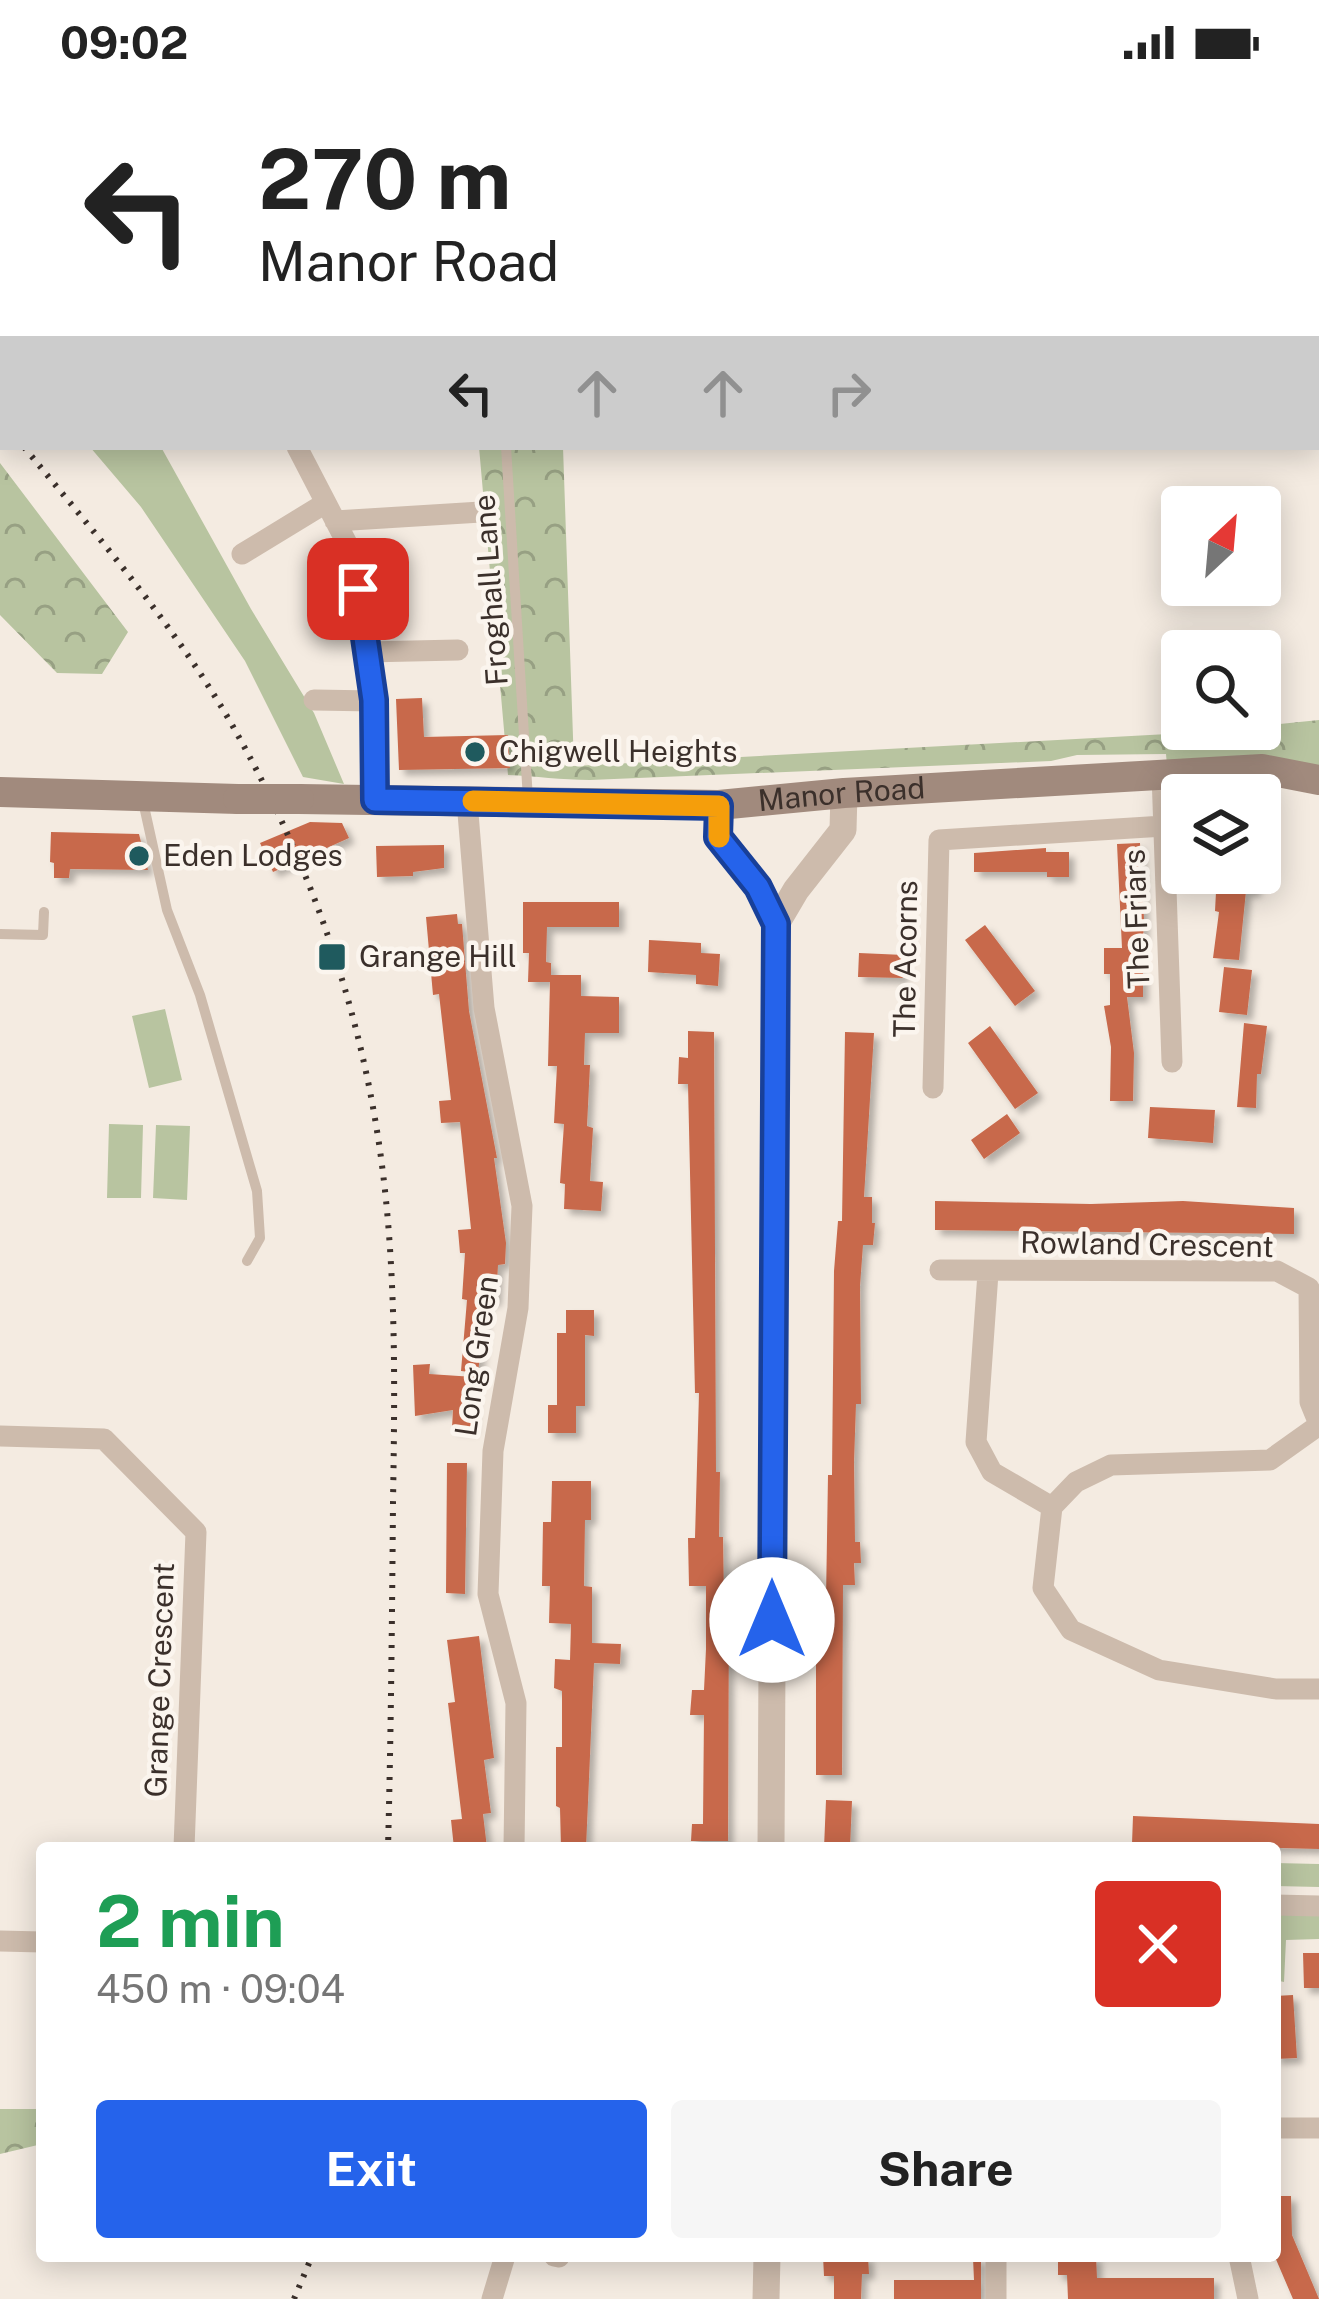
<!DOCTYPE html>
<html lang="en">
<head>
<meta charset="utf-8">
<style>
  body { margin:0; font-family:"Public Sans",sans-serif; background:#f6f6f6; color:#222; height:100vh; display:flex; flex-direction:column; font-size:45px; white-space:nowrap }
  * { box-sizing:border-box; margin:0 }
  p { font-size:39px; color:#767676 }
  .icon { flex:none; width:66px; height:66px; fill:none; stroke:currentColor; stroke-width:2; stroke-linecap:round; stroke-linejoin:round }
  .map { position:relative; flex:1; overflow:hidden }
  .side { position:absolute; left:36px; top:1758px; width:1245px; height:420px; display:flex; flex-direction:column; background:#fff; border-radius:12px; box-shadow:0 6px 30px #0003 }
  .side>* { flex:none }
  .banner { position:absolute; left:0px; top:0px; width:1320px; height:366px; box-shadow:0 6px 30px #0003; background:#fff; color:#222; overflow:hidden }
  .needle { width:78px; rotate:26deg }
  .controls { position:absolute; left:1161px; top:402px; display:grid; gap:24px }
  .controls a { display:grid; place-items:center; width:120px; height:120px; border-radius:12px; background:#fff; box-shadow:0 6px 30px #0003; font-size:60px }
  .pin { position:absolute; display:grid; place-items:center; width:102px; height:102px; color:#fff; margin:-51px; border-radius:24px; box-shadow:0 6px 18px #0006 }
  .me { position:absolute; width:132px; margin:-66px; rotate:0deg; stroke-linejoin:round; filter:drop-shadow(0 0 9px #0008) }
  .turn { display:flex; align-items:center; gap:42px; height:252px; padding:0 60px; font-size:54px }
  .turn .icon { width:156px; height:156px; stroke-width:2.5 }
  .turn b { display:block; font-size:84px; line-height:102px }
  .lanes { display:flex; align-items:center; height:114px; padding:0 60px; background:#0003; justify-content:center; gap:60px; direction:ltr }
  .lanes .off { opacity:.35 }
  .round { display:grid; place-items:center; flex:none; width:126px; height:126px; border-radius:12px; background:#f6f6f6 }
  .headline { display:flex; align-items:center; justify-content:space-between; height:204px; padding:0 60px }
  h1 { font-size:72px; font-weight:700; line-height:90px; color:#1e9e55 }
  .action { display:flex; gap:24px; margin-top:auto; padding:24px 60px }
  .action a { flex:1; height:138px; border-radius:12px; background:#2563eb; color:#fff; font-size:48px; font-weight:700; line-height:138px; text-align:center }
  .action a+a { background:#f6f6f6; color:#222 }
  .status { display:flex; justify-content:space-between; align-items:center; height:84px; padding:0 60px; background:#fff; direction:ltr }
  .status svg { height:33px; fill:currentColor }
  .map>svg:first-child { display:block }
</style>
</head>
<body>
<div class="status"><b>09:02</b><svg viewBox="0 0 49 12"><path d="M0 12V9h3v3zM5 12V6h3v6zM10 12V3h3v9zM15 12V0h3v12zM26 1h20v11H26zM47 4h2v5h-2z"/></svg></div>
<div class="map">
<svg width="1319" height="2215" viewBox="0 0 1319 2215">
  <defs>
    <pattern id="forest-crowns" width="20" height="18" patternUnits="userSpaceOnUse" patternTransform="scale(3)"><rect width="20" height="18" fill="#b8c4a0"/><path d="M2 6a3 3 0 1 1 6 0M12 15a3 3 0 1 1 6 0" fill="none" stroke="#97a083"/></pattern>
    <filter id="shadow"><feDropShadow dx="5.5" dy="5.5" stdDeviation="3" flood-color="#0004"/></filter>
  </defs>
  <rect width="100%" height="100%" fill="#f4ebe1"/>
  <!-- grass -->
  <path fill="#b8c4a0" d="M0,0H490V3H3V262Z
    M90,363H161L251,525L314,629L344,700L303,693L245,577L141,423Z
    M165,925L182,996L149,1004L132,932Z
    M109,1040L143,1041L141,1114H107Z
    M156,1041L190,1042L187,1116L153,1114Z
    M1275,1779L1319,1780V1803L1275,1802Z
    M1275,1829L1319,1830V1855L1286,1856L1284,1898L1275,1896Z"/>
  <!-- forest -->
  <path fill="url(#forest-crowns)" d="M479,363H563L574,682L1260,645V642L1319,636V690L1167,681L1166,670L1077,671L1051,677L590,696C561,696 536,692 508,691Z
    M0,379L128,548L102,590L57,589L0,531Z
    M42,2017V2060L0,2070V2025H37V2018Z"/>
  <!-- building -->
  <path fill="#c8694b" filter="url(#shadow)" d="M422,614L424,653L508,651L510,684L399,686L396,615Z
    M310,738L342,739L349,754L273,788L260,759Z
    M51,748L139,750L148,786L70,785L69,794H54V779L50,778Z
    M1140,759L1144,835L1143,856H1138V889L1143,888V913H1127L1134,969L1133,1017H1110L1111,963L1104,922L1110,921V890H1104V864H1122L1117,760Z
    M444,761V784L413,788V792L377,793L376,762Z
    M1046,764V768H1069V793H1047V788H974V769Z
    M1217,789H1256L1255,808L1246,807L1239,876L1213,874L1219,828L1215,827Z
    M523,818H619V843H547L546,878L551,879V891H581V912L619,913V949H585L584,981H590L587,1042L593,1044L590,1097L603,1098L601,1127L564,1125L565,1100L560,1099L564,1040L554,1039L557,982H548L550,898H528L529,869H523Z
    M457,830L458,840H462L469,927L497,1074H494L506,1159L505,1180L498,1181L496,1217H486L478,1289L461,1287L467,1216L462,1215L465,1169H460L458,1146L471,1145L460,1038L441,1039L439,1017L451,1016L439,910L433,911L426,833Z
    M985,841L1035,907L1015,922L965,856Z
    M649,856L701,859V869L720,870L718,902L696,900V891L648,888Z
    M859,869L904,871L903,894L858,893Z
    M1224,883L1252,886L1247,931L1219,928Z
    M1244,939L1267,942L1261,990H1257L1256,1024L1237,1023Z
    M990,942L1038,1009L1015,1025L968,959Z
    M688,947L714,948L716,1388H720L719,1453H723L724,1518H729L728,1757H691L692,1740H703L704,1631H690L692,1606H704L706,1565V1502H689L688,1454H695L699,1309H695L688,1000H678L679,973L688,974Z
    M845,948L874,949L864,1113H872V1139H875L873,1161H863L860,1202L861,1320H856L854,1378L855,1458H860L861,1479H854L855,1501H843L842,1691H816V1581L819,1517H826L828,1391H832L834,1187L838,1137H842Z
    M1150,1023L1215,1026L1213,1059L1148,1054Z
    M1007,1030L1020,1049L984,1075L971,1056Z
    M935,1117L1091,1120L1183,1117L1294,1124V1150L935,1146Z
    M566,1226H594V1252L585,1251V1322H576V1349H548V1321H557V1249H566Z
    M430,1280L429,1290L474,1293L472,1345L452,1344L453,1326L415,1332L413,1281Z
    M447,1379H467L465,1510L446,1509Z
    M552,1397H591V1436H585L584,1502L592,1503V1559L621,1560L620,1580L594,1579L586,1764H561L560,1724L556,1722V1663H562V1607L554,1604L555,1575L570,1576L571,1540L549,1539L550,1502H542L543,1438H551Z
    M479,1552L494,1674L484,1676L491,1729L483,1730L487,1764H454L451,1736L462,1735L448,1619L455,1618L447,1556Z
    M826,1716L852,1717L850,1764H824Z
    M1133,1732L1319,1740V1765L1132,1760Z
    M1303,1869H1319V1904H1304Z
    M1293,1911L1297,1974L1275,1975V1912Z
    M1275,2112H1291L1292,2151L1319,2215H1293L1275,2173Z
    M823,2172H868L869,2190H862L861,2215H834V2192H824Z
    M1058,2172H1096L1097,2194H1214V2215H1068L1067,2191H1058Z
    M973,2174H981V2215H894V2196H974Z"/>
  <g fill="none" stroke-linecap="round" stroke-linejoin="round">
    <!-- service -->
    <path stroke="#cdbbac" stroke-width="10" d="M484,0V3
      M506,363L528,715
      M142,713L167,826L200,911L257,1107L260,1154L247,1177
      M0,850L43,851L44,828"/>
    <!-- minor -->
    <path stroke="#cdbbac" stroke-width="21" d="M297,363L352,469L374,617L375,715
      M335,437L481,428
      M242,470L324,420
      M366,568L458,566
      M314,616L374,617
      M1162,690L1172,978
      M467,717L484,924L522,1122L518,1224L493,1367L488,1510L516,1619L514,1764
      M933,1004L939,756L1164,742
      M940,1186L1277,1187L1309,1204L1310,1318L1319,1340
      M988,1189L976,1358L992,1388L1052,1423
      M1319,1341L1270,1376L1111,1381L1076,1398L1052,1423L1043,1504L1071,1546L1159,1586L1276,1605H1319
      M0,1352L104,1355L196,1448L184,1764
      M1275,1821L1319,1822
      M0,1857L42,1858
      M1275,2044H1319
      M554,2172L559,2173
      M1239,2172L1248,2215
      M492,2215L505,2172
      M996,2215V2172"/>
    <!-- tertiary -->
    <path stroke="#cdbbac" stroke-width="27" d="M719,721L718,753L758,803L776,840L771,1764
      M776,840L796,806L843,746L844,709
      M766,2215L767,2172"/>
    <!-- secondary -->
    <g stroke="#a18a7d" stroke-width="30">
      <path d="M0,708L238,715"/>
      <path id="s1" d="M299,715L719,721L844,709L1262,685L1319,696"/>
    </g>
    <!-- rail -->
    <path stroke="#3b302b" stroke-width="6" stroke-dasharray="3 9" stroke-linecap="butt" d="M0,310L3,314
      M0,333L3,337
      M24,363C97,452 173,539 231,639C300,760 350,892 374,1029C397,1158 395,1289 393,1419C392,1534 391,1649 388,1764
      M294,2215L312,2172"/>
    <!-- secondary-bridge -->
    <path stroke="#a18a7d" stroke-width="30" d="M238,715H299"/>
  </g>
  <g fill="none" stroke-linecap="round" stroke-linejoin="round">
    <!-- route casing -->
    <g stroke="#184099" stroke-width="30">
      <path id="route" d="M358,505L374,616L375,716L719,722L718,753L758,803L776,840L772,1536"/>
    </g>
    <!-- route -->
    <use href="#route" stroke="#2563eb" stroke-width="21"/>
    <!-- slow -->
    <path stroke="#f59e0b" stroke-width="21" d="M473,717L719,722V753"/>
  </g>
  <!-- markers -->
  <g fill="#1f5a5e" stroke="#fbf5ee" stroke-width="4.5">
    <circle cx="475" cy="668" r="12"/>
    <circle cx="139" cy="772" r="12"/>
    <rect x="317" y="858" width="30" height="30" rx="6"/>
  </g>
  <g text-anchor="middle" stroke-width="9" stroke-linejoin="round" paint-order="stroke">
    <!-- street labels -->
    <g font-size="30" fill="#3b302b" stroke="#fbf5ee">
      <text transform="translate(491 506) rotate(-94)" y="10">Froghall Lane</text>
      <text dy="10" stroke="none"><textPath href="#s1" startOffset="543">Manor Road</textPath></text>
      <text transform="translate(1137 835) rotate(-92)" y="10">The Friars</text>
      <text transform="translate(906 875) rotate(-89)" y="10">The Acorns</text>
      <text transform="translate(1147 1161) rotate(1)" y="10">Rowland Crescent</text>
      <text transform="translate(477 1272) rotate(-82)" y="10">Long Green</text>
      <text transform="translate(160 1596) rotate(-88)" y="10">Grange Crescent</text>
    </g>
    <!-- poi labels -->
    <g font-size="30" fill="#3b302b" stroke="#fbf5ee" text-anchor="start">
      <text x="499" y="678">Chigwell Heights</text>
      <text x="163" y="782">Eden Lodges</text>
      <text x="359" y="883">Grange Hill</text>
    </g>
  </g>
</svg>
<div class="controls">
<a><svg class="needle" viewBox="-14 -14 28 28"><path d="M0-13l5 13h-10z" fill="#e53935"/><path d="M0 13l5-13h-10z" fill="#767676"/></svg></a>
<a><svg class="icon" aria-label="search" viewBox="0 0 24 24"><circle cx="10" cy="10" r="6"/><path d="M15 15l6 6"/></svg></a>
<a><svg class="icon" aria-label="layers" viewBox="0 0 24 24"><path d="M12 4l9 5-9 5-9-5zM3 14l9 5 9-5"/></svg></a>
</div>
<div class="pin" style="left:358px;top:505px;background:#d93025"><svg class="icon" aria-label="arrive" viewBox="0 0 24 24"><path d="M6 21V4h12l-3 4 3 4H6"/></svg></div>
<svg class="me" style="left:772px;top:1536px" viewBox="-20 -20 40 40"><circle r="19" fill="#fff"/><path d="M0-13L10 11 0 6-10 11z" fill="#2563eb"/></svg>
<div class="banner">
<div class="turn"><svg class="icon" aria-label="left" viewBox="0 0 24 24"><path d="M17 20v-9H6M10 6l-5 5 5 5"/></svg><div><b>270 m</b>Manor Road</div></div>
<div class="lanes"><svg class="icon" aria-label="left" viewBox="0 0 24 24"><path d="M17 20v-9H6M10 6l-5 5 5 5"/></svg><svg class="icon off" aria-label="ahead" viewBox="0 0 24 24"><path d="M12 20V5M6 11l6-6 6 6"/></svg><svg class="icon off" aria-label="ahead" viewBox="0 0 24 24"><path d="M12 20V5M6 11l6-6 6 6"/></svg><svg class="icon off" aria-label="right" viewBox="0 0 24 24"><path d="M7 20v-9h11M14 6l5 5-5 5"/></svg></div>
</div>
<section class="side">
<div class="headline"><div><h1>2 min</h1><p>450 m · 09:04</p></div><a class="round" style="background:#d93025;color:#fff"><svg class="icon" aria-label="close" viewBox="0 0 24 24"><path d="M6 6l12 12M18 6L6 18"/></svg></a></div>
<div class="action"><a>Exit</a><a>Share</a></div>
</section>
</div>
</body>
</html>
